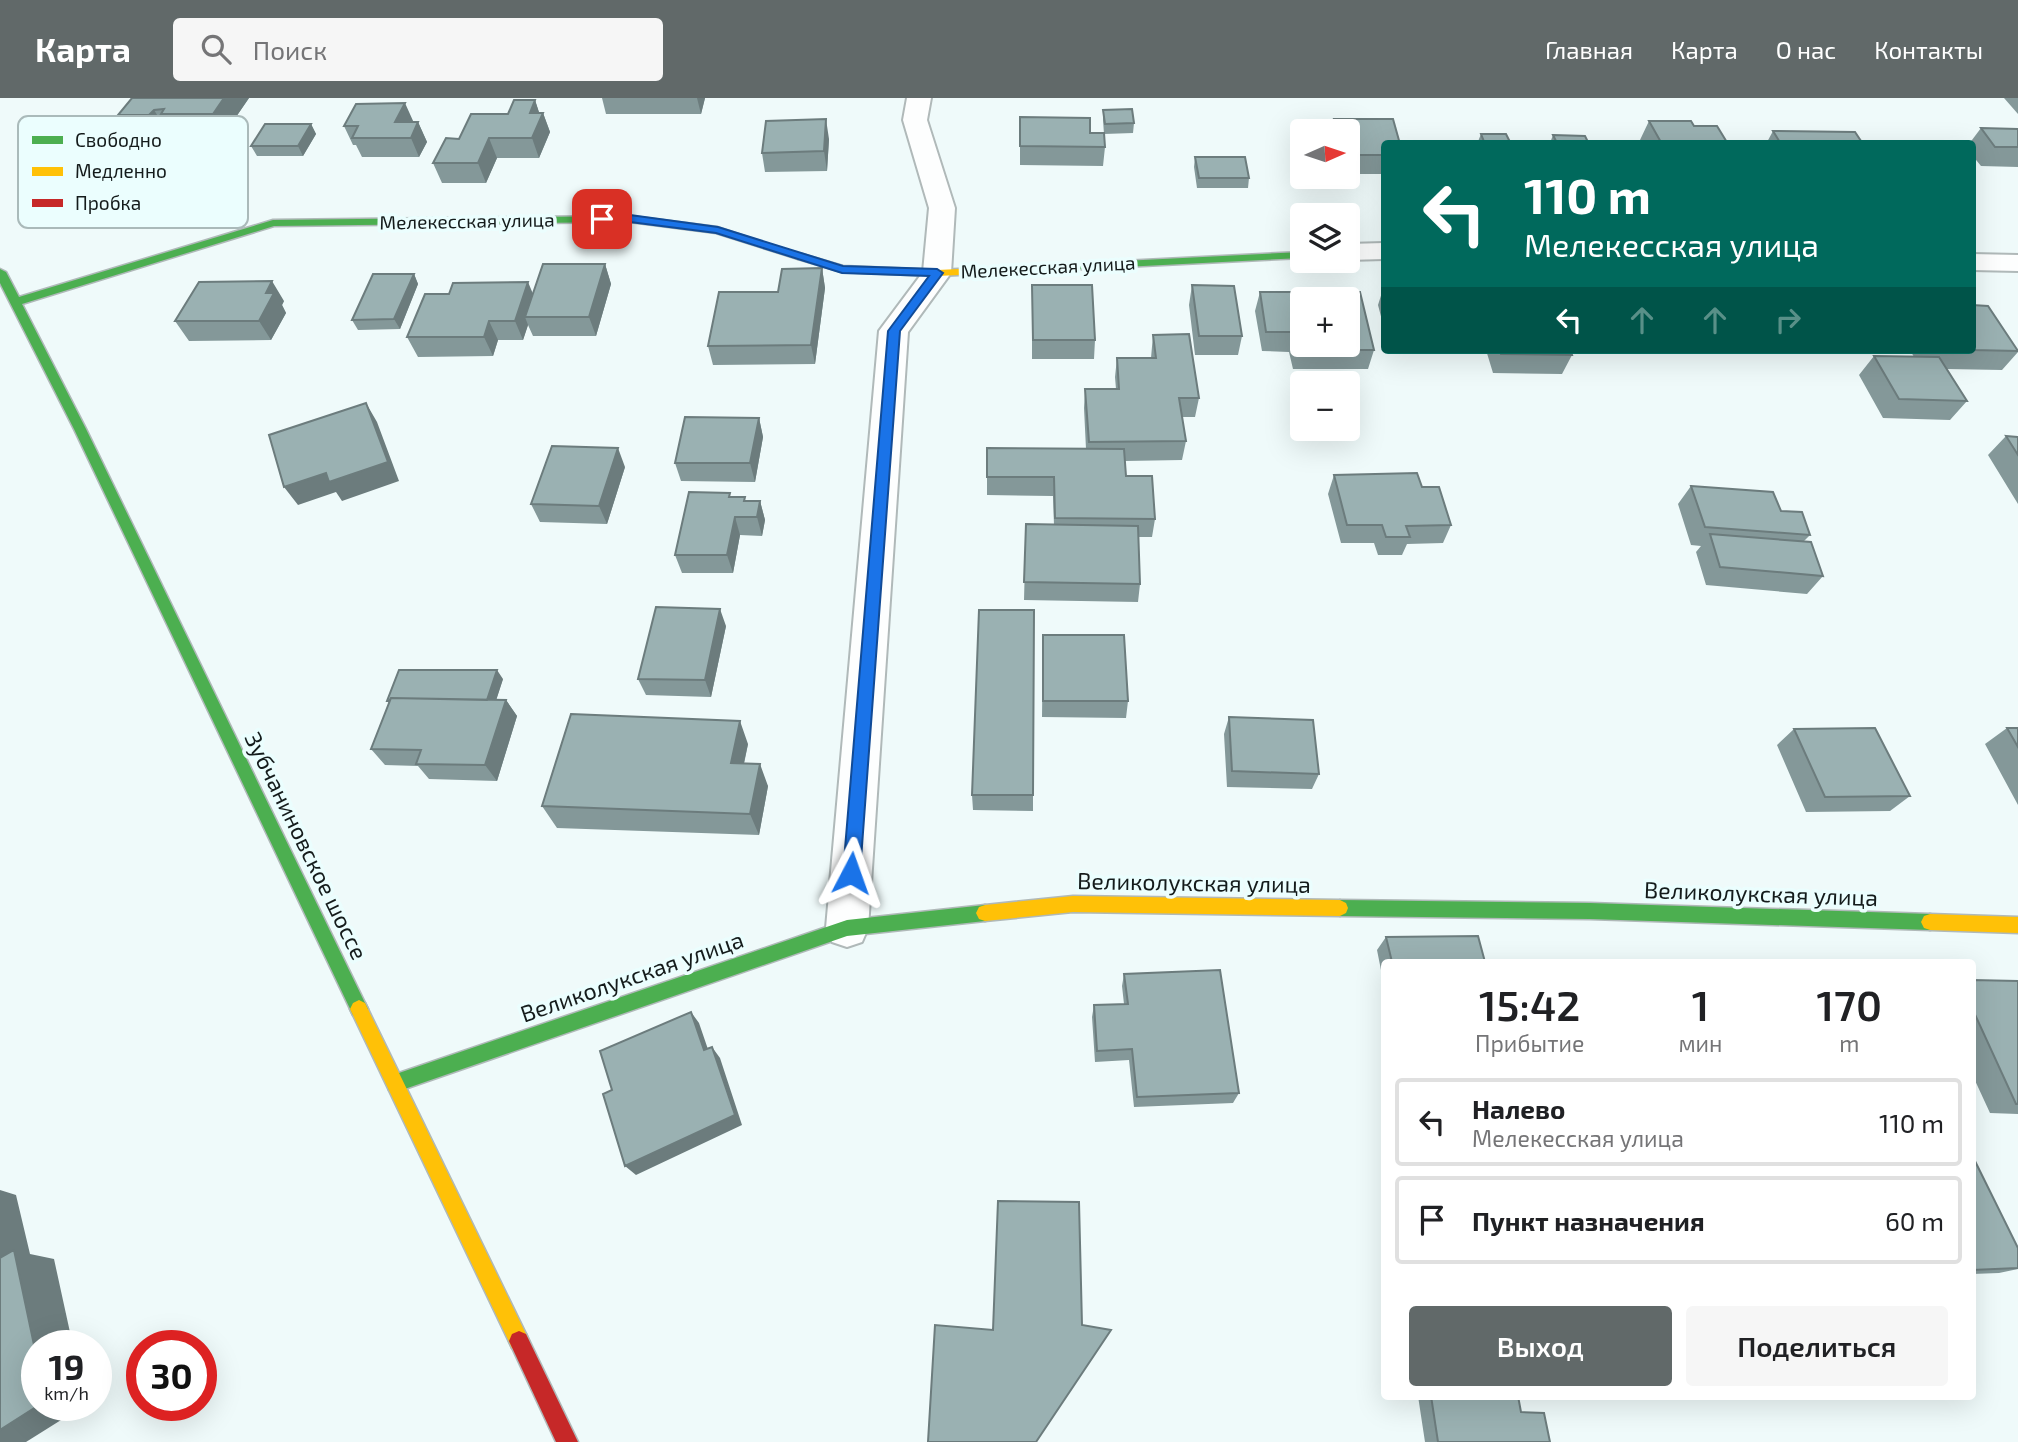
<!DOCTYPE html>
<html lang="ru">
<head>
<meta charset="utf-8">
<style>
  body { margin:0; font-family:"Exo 2",sans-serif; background:#f6f6f6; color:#202124; height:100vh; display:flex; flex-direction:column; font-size:26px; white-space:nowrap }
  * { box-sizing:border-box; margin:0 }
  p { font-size:23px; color:#757577 }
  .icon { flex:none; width:38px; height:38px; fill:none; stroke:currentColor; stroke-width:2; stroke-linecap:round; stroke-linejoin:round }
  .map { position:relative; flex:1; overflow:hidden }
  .side { position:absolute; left:1381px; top:861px; width:595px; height:441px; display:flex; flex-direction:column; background:#fff; border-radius:7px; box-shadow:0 7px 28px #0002 }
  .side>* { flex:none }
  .hud { position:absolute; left:1381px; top:42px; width:595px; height:214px; border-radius:7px; box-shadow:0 7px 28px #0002; background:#00695c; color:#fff; overflow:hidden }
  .needle { width:46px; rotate:87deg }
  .buttons { position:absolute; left:1290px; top:21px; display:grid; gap:14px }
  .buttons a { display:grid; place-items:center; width:70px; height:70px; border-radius:7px; background:#fff; box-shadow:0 7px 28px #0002; font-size:35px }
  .speed { position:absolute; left:21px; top:1232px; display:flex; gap:14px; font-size:35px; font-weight:700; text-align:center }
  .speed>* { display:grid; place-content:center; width:91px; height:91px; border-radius:50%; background:#fff; box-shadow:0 7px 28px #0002; line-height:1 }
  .speed small { font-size:18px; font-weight:400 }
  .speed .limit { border:10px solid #d22; background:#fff; color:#111 }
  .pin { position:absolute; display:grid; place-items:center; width:60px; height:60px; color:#fff; margin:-30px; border-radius:14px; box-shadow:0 4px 10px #0006 }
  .me { position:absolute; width:77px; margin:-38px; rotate:4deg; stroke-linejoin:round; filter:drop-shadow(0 0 5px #0008) }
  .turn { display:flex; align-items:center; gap:24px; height:147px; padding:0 28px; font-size:32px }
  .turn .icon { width:91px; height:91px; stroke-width:2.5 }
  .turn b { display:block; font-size:49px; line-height:60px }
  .lanes { display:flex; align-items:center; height:66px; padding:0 28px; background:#0003; justify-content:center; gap:35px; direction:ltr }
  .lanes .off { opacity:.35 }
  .eta { display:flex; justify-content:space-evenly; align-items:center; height:119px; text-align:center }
  .eta b { font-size:42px; font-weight:600; line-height:49px }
  .primary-button { display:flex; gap:14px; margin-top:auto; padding:14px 28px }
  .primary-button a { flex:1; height:80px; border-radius:7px; background:#616969; color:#fff; font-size:28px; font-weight:600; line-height:80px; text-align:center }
  .primary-button a+a { background:#f6f6f6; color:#202124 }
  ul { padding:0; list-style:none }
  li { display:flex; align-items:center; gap:21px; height:88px; margin:0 14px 10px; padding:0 14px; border:4px solid #e0e0e0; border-radius:7px }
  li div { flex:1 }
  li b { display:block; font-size:26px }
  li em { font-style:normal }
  header { display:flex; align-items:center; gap:42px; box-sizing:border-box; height:98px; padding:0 35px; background:#616969; color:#fff }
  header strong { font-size:33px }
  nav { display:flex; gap:38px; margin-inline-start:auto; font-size:24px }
  .search { width:490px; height:63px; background:#f6f6f6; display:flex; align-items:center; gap:18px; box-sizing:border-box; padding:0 24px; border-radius:7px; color:#757577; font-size:26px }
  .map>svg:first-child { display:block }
</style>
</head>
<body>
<header>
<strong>Карта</strong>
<div class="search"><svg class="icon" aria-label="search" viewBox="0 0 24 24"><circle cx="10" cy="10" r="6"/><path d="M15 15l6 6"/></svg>Поиск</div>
<nav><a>Главная</a><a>Карта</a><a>О нас</a><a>Контакты</a></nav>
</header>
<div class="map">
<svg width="2018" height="1344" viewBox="0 0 2018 1344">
  <rect width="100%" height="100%" fill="#effafa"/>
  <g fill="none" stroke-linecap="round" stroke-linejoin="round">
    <!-- street casing -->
    <g stroke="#b0b9b9" stroke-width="4">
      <path id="street" d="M907,0H931L927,22L955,110L951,175L908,234L868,830L862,844L847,849L832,844L826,830L879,233L923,174L929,110L903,22Z
        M1384,145V161L1348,162V146Z
        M1972,156L2018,157V173L1972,172Z"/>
    </g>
    <!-- fast casing -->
    <g stroke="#b0b9b9" stroke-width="3">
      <path id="fast" d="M630,118L717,129L808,159L798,161L716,135L630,124L274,128L22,206L86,331L365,905L368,911L365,917L359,920L353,917L74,331L0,185V171L6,174L19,199L273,122Z
        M1302,154V160L1024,174L1018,171L1024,168Z
        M1340,802L1590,805L1930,816L1936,818L1939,824L1936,830L1930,832L1590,821L1340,818L1334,815L1332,810L1334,805Z
        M985,807L991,809L994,815L991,821L985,823L847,838L396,994L389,992L387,985L389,978L396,976L847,822Z"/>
    </g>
    <!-- slow casing -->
    <g stroke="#b0b9b9" stroke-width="3">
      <path id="slow" d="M802,156L843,168L937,172L1024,168L1030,171L1024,174L937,178L842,174L798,161V157Z
        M1073,798L1340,802L1346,805L1348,810L1346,815L1340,818L1073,814L985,823L979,821L976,815L979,809L985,807Z
        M1930,816L2018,819V835L1930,832L1924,830L1921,824L1924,818Z
        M359,902L365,905L526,1236L529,1243L526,1250L519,1253L512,1250L353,917L350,911L353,905Z"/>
    </g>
    <!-- jam casing -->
    <g stroke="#b0b9b9" stroke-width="3">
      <path id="jam" d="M519,1233L526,1236L578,1344H556L509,1243L512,1236Z"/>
    </g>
    <!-- street -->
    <use href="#street" fill="#fdfefe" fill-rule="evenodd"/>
    <!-- fast -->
    <use href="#fast" fill="#4caf50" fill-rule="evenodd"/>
    <!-- slow -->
    <use href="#slow" fill="#ffc107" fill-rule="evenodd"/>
    <!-- jam -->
    <use href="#jam" fill="#c62828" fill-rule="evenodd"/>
  </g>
  <!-- wall -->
  <path fill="#849899" d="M132,0H249L225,35H173L170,31H166L162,37H131L118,17Z
    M602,0H705L701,16H606Z
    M2004,0H2018V16Z
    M535,2L539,15H543L550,34L539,60H497L486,85H442L433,65L459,41Z
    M1103,12L1134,25L1133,35L1104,36L1103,22Z
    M1020,19L1090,35L1105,49L1103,68L1020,67Z
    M1334,21L1384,46V76H1348V33H1331Z
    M1649,23L1694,28L1728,46H1642L1640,42Z
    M418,24L427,44L419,59H362L356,47H353L344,28Z
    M311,26L316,36L303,58H257L251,48Z
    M1981,30L2018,31V69L1981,68L1972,57V46H1969Z
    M1773,33L1863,46H1766Z
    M1481,36L1510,44L1527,46H1477Z
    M1553,37L1589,46L1550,45Z
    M829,41L827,73L765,74L762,55Z
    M1195,59L1249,80L1248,90H1197L1194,69Z
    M605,166L611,186L596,238H533L528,227L523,242H498L493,258L418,259L407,239L533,195Z
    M822,170L825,190L815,266L713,267L708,248L778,194Z
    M414,176L418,186L400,231L358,232L352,222Z
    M1032,187L1095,242L1094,261H1032Z
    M1192,187L1242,238L1238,257H1195L1189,207Z
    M1384,188V230L1378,207Z
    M1260,194L1374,252L1368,271H1293L1289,254L1262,253L1255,213Z
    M284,203L282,207L286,215L271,242L189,243L175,223Z
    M1153,237L1199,300L1195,319H1182L1186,343L1182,362L1125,363L1126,378L1155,421L1152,439H1138L1140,486L1138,504L1024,502L1026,426L1054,427L1053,398L987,397V379L1086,351L1084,310L1085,291H1116L1115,279L1117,260H1151Z
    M1390,252H1461V253Z
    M1486,252H1570L1572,257L1562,276L1493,275Z
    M1606,252H1703V253Z
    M1710,252H1757L1755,256L1711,255Z
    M1910,252H2018V254L2002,272L1947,271L1967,303L1950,322L1883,320L1859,277L1874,258L1914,259Z
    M759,320L763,339L755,384L681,383L675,365Z
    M2006,338L2018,339V406L1988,357Z
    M625,369L607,426L540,424L531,406Z
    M1334,377L1422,389L1451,427L1443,445L1407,446L1402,457H1378L1374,445H1341L1328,396Z
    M1691,388L1781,413L1810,437L1804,443L1823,478L1807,496L1706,487L1696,454L1701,448L1691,447L1678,406Z
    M731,399L747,403H760L765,422L762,438L740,437L733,475H682L675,457Z
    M726,528L711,599L646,597L638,581Z
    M1043,537L1128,603L1126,620L1042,619Z
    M503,581L496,602H506L517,618L497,683L429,681L418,668L385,667L371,651L389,605L387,603Z
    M1229,619L1319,676L1312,691L1227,689L1224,636Z
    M2007,630H2018V707L1985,646Z
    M1794,631L1910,698L1890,713L1806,714L1777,647Z
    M748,646L744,666L768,688L759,737L557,730L542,708Z
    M972,697H1033V713L973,712Z
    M1386,839L1485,864H1384V887L1377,852Z
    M1124,876L1239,995L1233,1005L1134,1009L1129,962L1095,964L1092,919L1094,907L1124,906L1122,888Z
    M1972,882L2018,883V1016L1990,1015L1972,976Z
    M1972,1057L2018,1150V1171L1999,1175L1972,1176Z
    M1418,1298H1518L1521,1314L1550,1344H1425Z"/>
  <!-- shaded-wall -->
  <path fill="#6c7c7d" d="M224,0H249L225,35L213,16Z
    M697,0H705L701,16Z
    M535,2L541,20L543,15L550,34L539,60L532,40L530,15Z
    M405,5L414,25L395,24Z
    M154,12L166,31L162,37L149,17Z
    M826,21L829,41L827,73L824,53Z
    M418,24L427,44L419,59L411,40Z
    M311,26L316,36L303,58L298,48Z
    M489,40L497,60L486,85L478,65Z
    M605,166L611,186L596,238L589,219Z
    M822,170L825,190L815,266L811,247Z
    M414,176L418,186L400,231L394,221Z
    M272,183L284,203L282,207L286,215L271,242L259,223L266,195Z
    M528,184L536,203L525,219L528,227L523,242L515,223Z
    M489,223L498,242L493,258L484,239Z
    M366,305L377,324L399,383L342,403L336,394L298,407L284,389Z
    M759,320L763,339L755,384L750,365Z
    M618,350L625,369L607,426L599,408Z
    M760,403L765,422L762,438L757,419Z
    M735,419L740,437L733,475L727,457Z
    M720,511L726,528L711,599L705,582Z
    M497,572L503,581L493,612L487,604Z
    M506,602L517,618L497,683L485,667Z
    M740,623L748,646L739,687L731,665Z
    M760,666L768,688L759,737L750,716Z
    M691,914L699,925L712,963L704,952Z
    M712,949L720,960L742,1027L636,1077L625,1068Z
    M0,1092L16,1097L30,1156L54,1161L73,1248H37V1261L0,1166Z
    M39,1307H85L26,1344H0V1332Z"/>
  <!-- building -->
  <path fill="#9ab1b2" stroke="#6c7c7d" stroke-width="2" fill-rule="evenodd" d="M132,0H224L213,16H161L164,11L154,12L149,17H118Z
    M514,2H535L530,15H543L532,40H489L478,65H433L446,40L459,41L471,16H508Z
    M405,5L395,24H418L411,40H352L358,28H344L356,6Z
    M1132,11L1134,25L1105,26L1103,12Z
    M1020,19L1090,20V35H1104L1105,49L1020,48Z
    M826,21L824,53L762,55L766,23Z
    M1334,21H1393L1400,46H1384V57H1348V33H1337Z
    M1649,23H1691L1694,28H1717L1728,46H1662Z
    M265,26H311L298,48H251Z
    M1981,30L2018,31V49H1995Z
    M1773,33L1855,34L1863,46H1781Z
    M1481,36H1506L1510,44H1526L1527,46H1485Z
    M1553,37L1585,38L1589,46H1537L1557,45Z
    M1195,59H1245L1249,80H1199Z
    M543,166H605L589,219H525Z
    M822,170L811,247L708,248L719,194H778L782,171Z
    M373,176H414L394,221L352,222Z
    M272,183L266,195H274L259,223H175L199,184Z
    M528,184L515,223H489L484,239H407L425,196H449L453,185Z
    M1032,187H1092L1095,242H1033Z
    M1192,187L1234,188L1242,238H1199Z
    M1260,194H1360L1374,252H1298L1294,234H1266ZM1302,201H1348V247H1302Z
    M1972,207L1988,208L2018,253L1972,252Z
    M1189,236L1199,300H1179L1186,343L1089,344L1085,291H1119L1117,260H1156L1153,237Z
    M1500,252H1570L1572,257L1501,256Z
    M1874,258L1939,259L1967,303L1899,301Z
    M366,305L388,364L329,384L326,375L284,389L269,337Z
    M685,319L759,320L750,365H675Z
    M2006,338L2018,339V357Z
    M552,348L618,350L599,408L531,406Z
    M987,350L1124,351L1126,378H1152L1155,421L1055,420L1054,379H987Z
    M1417,375L1422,389H1439L1451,427L1406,428L1410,439H1386L1382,427H1347L1334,377Z
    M1691,388L1773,394L1781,413L1802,414L1810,437L1705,429Z
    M689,394L730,395L729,399H745L744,403H760L757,419H735L727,457H675Z
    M1026,426L1138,428L1140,486L1024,484Z
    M1710,436L1811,444L1823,478L1720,469Z
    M656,509L720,511L705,582L638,581Z
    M979,512H1034L1033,697H972Z
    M1043,537H1124L1128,603H1043Z
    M399,572H497L487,602L391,600L389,603H387Z
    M391,600L506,602L485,667L416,666L421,652L371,651Z
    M571,616L740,623L731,665L760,666L750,716L542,708Z
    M1229,619L1313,622L1319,676L1232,673Z
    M1875,630L1910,698L1825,699L1794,631Z
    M2007,630H2018V649Z
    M1478,838L1485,864H1392L1386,839Z
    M1220,872L1239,995L1137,999L1132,951L1097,953L1094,907L1128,906L1124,876Z
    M1972,882L2018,883V1006H2016L1972,910Z
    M691,914L704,952L712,949L735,1017L625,1068L603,996L612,992L600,953Z
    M1972,1057L2018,1150V1170L1972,1172Z
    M998,1103L1079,1104L1082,1227L1111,1232L1036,1344H928L935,1227L993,1232Z
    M14,1152L37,1261V1307H39L0,1332V1160Z
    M1431,1298H1518L1521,1314L1544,1315L1550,1344H1438Z"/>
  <!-- route -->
  <path fill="#1a73e8" stroke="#114b97" stroke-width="2" d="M630,117L718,129L843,168L937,171L943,175L900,233L860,775L857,781L851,783L845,781L843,775L888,233L929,178L842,175L716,135L630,124H602L597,121L602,118Z"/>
  <g text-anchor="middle" stroke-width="7" stroke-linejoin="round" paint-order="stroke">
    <!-- far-street labels -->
    <g font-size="19" fill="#141b1b" stroke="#ebfefe">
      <text transform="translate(467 123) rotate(-1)" y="7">Мелекесская улица</text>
      <text transform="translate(1048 169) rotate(-3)" y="7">Мелекесская улица</text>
    </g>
    <!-- street labels -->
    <g font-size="23" fill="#141b1b" stroke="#ebfefe">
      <text transform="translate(306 748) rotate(64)" y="8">Зубчаниновское шоссе</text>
      <text transform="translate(1194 785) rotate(1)" y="8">Великолукская улица</text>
      <text transform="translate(1761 796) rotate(2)" y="8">Великолукская улица</text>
      <text transform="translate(632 879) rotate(-19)" y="8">Великолукская улица</text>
    </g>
  </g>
  <!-- legend -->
  <rect x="18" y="18" width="230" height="112" rx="10" fill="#ebfefe" stroke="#aababa" stroke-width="2"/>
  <rect x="32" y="38" width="31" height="8" fill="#4caf50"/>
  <rect x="32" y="69" width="31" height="9" fill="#ffc107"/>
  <rect x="32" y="101" width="31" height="8" fill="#c62828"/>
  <g font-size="19" fill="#141b1b">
    <text x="75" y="49">Свободно</text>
    <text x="75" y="80">Медленно</text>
    <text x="75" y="112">Пробка</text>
  </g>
</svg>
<div class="buttons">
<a><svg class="needle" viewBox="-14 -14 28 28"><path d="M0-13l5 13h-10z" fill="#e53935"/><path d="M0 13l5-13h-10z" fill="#757577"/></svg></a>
<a><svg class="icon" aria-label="layers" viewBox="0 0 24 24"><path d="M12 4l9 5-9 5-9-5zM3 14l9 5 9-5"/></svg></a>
<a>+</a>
<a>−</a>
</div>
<div class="speed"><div>19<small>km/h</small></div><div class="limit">30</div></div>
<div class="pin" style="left:602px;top:121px;background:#d93025"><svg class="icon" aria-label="arrive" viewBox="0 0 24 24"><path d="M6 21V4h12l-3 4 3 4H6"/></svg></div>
<svg class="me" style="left:851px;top:775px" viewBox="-20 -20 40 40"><path d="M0-17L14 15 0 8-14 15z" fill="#1a73e8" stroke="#fff" stroke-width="4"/></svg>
<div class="hud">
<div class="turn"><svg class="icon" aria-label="left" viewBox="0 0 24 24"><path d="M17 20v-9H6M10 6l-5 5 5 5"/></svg><div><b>110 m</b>Мелекесская улица</div></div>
<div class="lanes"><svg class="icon" aria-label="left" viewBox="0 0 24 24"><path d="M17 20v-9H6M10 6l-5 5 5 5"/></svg><svg class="icon off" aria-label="ahead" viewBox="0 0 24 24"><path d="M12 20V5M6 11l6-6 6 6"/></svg><svg class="icon off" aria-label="ahead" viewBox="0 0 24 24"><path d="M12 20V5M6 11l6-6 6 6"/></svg><svg class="icon off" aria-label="right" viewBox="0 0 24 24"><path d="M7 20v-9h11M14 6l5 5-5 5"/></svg></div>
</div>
<section class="side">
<div class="eta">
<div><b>15:42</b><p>Прибытие</p></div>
<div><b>1</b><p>мин</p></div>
<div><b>170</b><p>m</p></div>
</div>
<ul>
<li><svg class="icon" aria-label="left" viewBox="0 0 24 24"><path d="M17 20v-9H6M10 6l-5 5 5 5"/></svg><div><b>Налево</b><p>Мелекесская улица</p></div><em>110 m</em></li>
<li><svg class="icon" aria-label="arrive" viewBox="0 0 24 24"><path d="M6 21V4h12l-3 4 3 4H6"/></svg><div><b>Пункт назначения</b></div><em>60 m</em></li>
</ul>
<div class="primary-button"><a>Выход</a><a>Поделиться</a></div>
</section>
</div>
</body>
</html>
